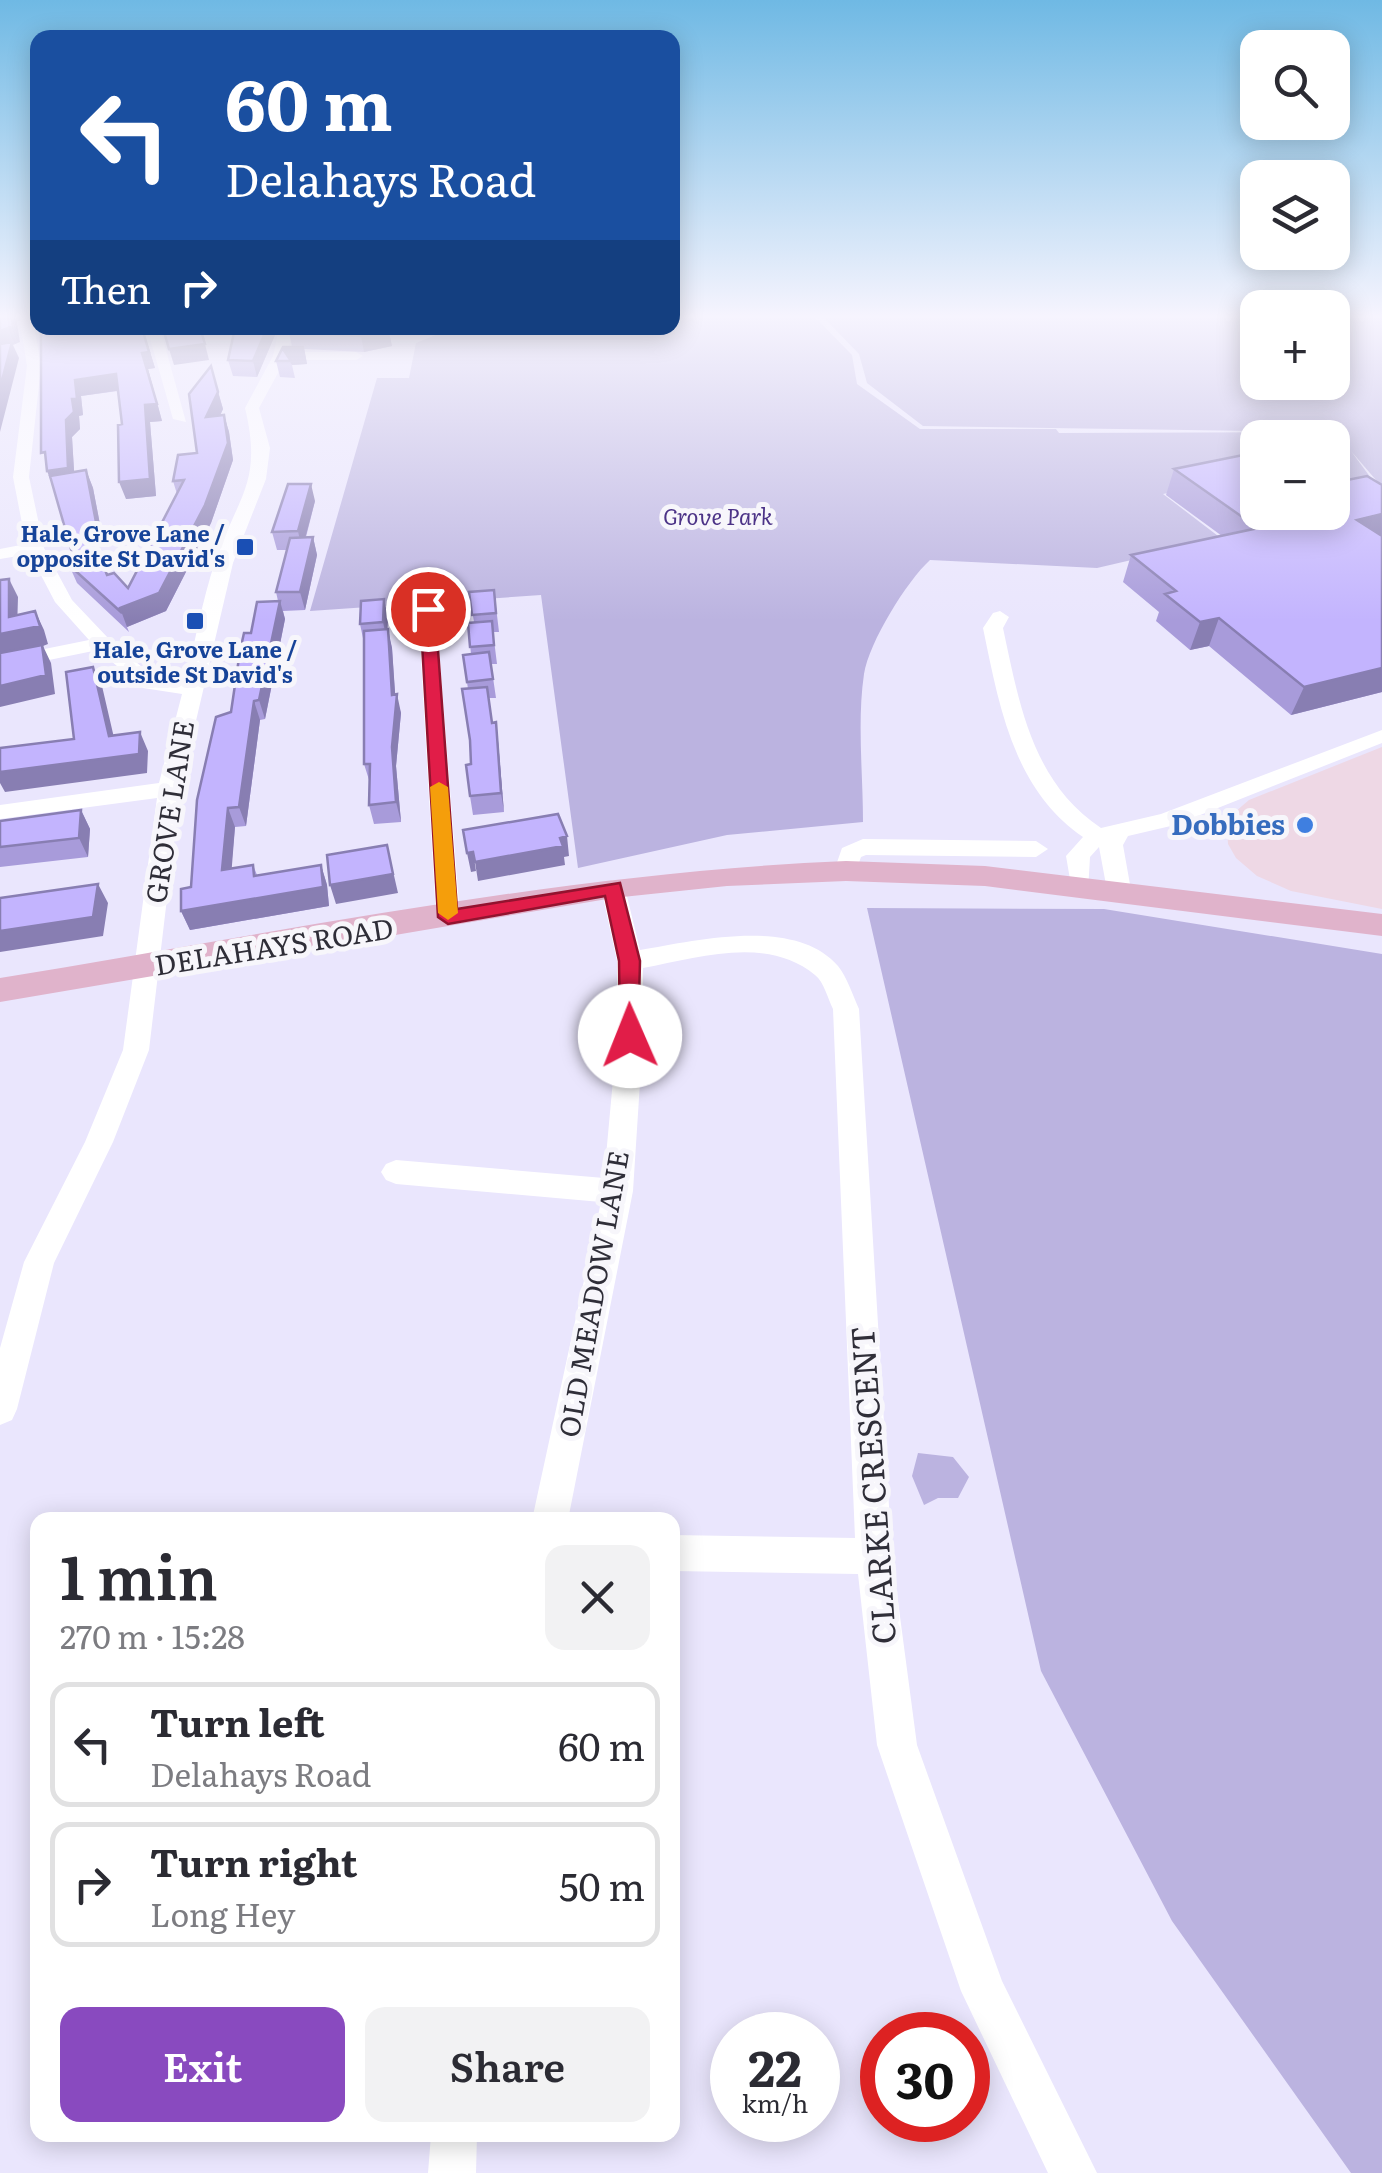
<!DOCTYPE html>
<html lang="en">
<head>
<meta charset="utf-8">
<style>
  body { margin:0; font-family:Literata,serif; background:#f2f2f3; color:#2b2b33; height:100vh; display:flex; flex-direction:column; font-size:38px; white-space:nowrap }
  * { box-sizing:border-box; margin:0 }
  p { font-size:32px; color:#7c7c81 }
  .icon { flex:none; width:55px; height:55px; fill:none; stroke:currentColor; stroke-width:2; stroke-linecap:round; stroke-linejoin:round }
  .map { position:relative; flex:1; overflow:hidden }
  .sheet { position:absolute; left:30px; top:1512px; width:650px; height:630px; display:flex; flex-direction:column; background:#fff; border-radius:20px; box-shadow:0 5px 25px #0003 }
  .sheet>* { flex:none }
  .banner { position:absolute; left:30px; top:30px; width:650px; height:305px; border-radius:20px; box-shadow:0 5px 25px #0003; background:#1a4fa0; color:#fff; overflow:hidden }
  .tools { position:absolute; left:1240px; top:30px; display:grid; gap:20px }
  .tools a { display:grid; place-items:center; width:110px; height:110px; border-radius:20px; background:#fff; box-shadow:0 5px 25px #0003; font-size:50px }
  .speed { position:absolute; left:710px; top:2012px; display:flex; gap:20px; font-size:50px; font-weight:700; text-align:center }
  .speed>* { display:grid; place-content:center; width:130px; height:130px; border-radius:50%; background:#fff; box-shadow:0 5px 25px #0003; line-height:1 }
  .speed small { font-size:25px; font-weight:400 }
  .speed .limit { border:15px solid #d22; background:#fff; color:#111 }
  .pin { position:absolute; display:grid; place-items:center; width:85px; height:85px; color:#fff; margin:-42px; border:5px solid #fff; border-radius:50%; box-shadow:0 2px 10px #0007 }
  .me { position:absolute; width:110px; margin:-55px; rotate:359deg; stroke-linejoin:round; filter:drop-shadow(0 0 8px #0008) }
  .turn { display:flex; align-items:center; gap:35px; height:210px; padding:0 30px; font-size:45px }
  .turn .icon { width:130px; height:130px; stroke-width:2.5 }
  .turn b { display:block; font-size:70px; line-height:85px }
  .then { display:flex; align-items:center; height:95px; padding:0 30px; background:#0003; gap:20px; font-size:38px }
  .round { display:grid; place-items:center; flex:none; width:105px; height:105px; border-radius:20px; background:#f2f2f3 }
  .head { display:flex; align-items:center; justify-content:space-between; height:170px; padding:0 30px }
  h1 { font-size:60px; font-weight:600; line-height:75px }
  .action { display:flex; gap:20px; margin-top:auto; padding:20px 30px }
  .action a { flex:1; height:115px; border-radius:20px; background:#894abf; color:#fff; font-size:40px; font-weight:600; line-height:115px; text-align:center }
  .action a+a { background:#f2f2f3; color:#2b2b33 }
  ul { padding:0; list-style:none }
  li { display:flex; align-items:center; gap:30px; height:125px; margin:0 20px 15px; padding:0 10px; border:5px solid #e1e1e2; border-radius:20px }
  li div { flex:1 }
  li b { display:block; font-size:38px }
  li em { font-style:normal }
  .map>svg:first-child { display:block }
</style>
</head>
<body>
<div class="map">
<svg width="1382" height="2173" viewBox="0 0 1382 2173">
  <rect width="100%" height="100%" fill="#eae6fd"/>
  <!-- commercial -->
  <path fill="#eed8e5" d="M1382,747V909L1291,891L1257,876L1236,858L1228,844L1227,828L1235,812L1249,800Z"/>
  <!-- green -->
  <path fill="#bbb3e0" d="M673,317H815L852,355L857,384L920,429H1056L1059,433L1316,432L923,426L867,383L859,354L823,317H1257L1258,382H1332L1333,317H1382V487L1351,451L1382,493L1333,500L1332,438H1258L1257,475L1163,494L1222,539L1097,568L930,560C907,581 869,642 864,674C857,721 863,774 863,822L727,835L578,868L541,595L310,611L377,378H409L416,343L453,328H672Z
    M867,908L1104,909L1382,954V2173H1351L1172,1921L1041,1671Z
    M918,1453L953,1457L969,1477L958,1498H938L924,1505L912,1476Z"/>
  <g fill="none" stroke-linecap="round" stroke-linejoin="round">
    <!-- minor -->
    <path fill="#fff" fill-rule="evenodd" d="M19,317H33L41,366L29,477L44,548L72,600L109,639L156,679L185,682C195,643 202,601 215,562C238,495 263,483 245,408L273,356L279,328H293L288,352H356L363,356L356,360H285L259,408L270,448L266,479L233,563L180,789L149,1050L113,1142L54,1263L17,1409L12,1420L0,1425V1348L24,1262L85,1142L123,1050L157,798L0,819V805L159,783L182,694L143,688L98,650L0,670V658L89,640L55,602L30,554L0,559V549L26,544L13,477L27,366Z
      M147,328H160L186,422L173,419Z
      M427,603L436,609L460,917L448,925L436,917L418,609Z
      M1000,611L1009,617L1003,628C1019,703 1032,782 1101,828L1161,814L1382,730V743L1175,825L1128,836L1123,845L1131,890L1127,896L1119,898L1107,890L1099,847L1090,857L1088,891H1072L1066,856L1083,837C1013,789 999,705 983,628L993,613Z
      M863,839L1036,841L1048,849L1036,857L866,855L861,857L854,877H838L834,871L842,848Z
      M613,880L625,888L640,950C695,941 795,916 838,966C847,977 853,996 859,1009L892,1556L917,1745L1002,1981L1097,2173H1048L961,1991L877,1745L858,1574L672,1571V1535L855,1538L833,1009C828,999 824,982 815,975C766,935 698,958 643,968V1036L633,1191L568,1520H532L601,1202L396,1184L386,1180L381,1172L386,1164L396,1160L604,1178L617,1036V961L601,888Z
      M431,2135H477L476,2173H428Z"/>
    <!-- major -->
    <path fill="#e0b3cb" fill-rule="evenodd" d="M846,861L985,866L1382,914V936L985,886L846,881L727,886L613,898L0,1002V978C281,932 562,873 846,861Z"/>
  </g>
  <!-- wall -->
  <path fill="#a89bda" d="M41,328H145L143,329L155,368L148,369L162,421L150,422L156,496L126,499L122,424L118,391L81,396L83,415L79,416L80,429L72,437L74,472L86,470L93,488L103,540L94,542L107,575L128,588L177,494L173,481L197,453L211,366L223,409L220,416L224,415L229,432L233,460L211,523L166,611L127,627L129,632L77,583L69,565L75,563Z
    M235,328H278L257,377L233,376L228,360Z
    M290,328H394V332L389,333L392,346L364,352L304,349L307,364L292,365L295,378L280,377L276,361L292,347L289,332Z
    M1174,469L1258,512L1382,485V692L1291,715L1209,646L1190,650L1156,621L1159,612L1123,582L1131,555L1222,536L1166,495Z
    M315,501L306,537H313L317,555L305,610L283,611L285,619L265,719L260,720L246,826L235,827L231,869L253,865L257,875L321,865L327,885L329,906L190,930L181,911L191,887L231,712L251,633L278,601L276,592L287,550H277L272,532Z
    M494,590L499,632H493L497,664H491L496,698H489L492,723L496,722L498,741L504,812L473,815L470,796L471,764L468,689L463,655L471,654L468,623L474,622L469,592Z
    M388,617L387,629L392,648L395,695L401,713L396,766L401,822L374,824L369,805L370,783L364,764V643L360,624Z
    M81,810L90,829L88,857L0,867V821Z"/>
  <!-- shaded-wall -->
  <path fill="#887eb2" d="M12,317H16L20,342L13,345L19,358L0,432V331Z
    M142,328H145L143,329L155,368L148,369L162,421L150,422L156,496L126,499L119,482L142,353Z
    M267,328H278L257,377L253,361Z
    M378,328H394V332L389,333L392,346L364,352L361,336Z
    M205,344L209,360L174,365L169,349Z
    M304,347L307,364L292,365L283,349Z
    M116,374L122,390L81,396L83,415L79,416L80,429L72,437L75,486L54,489L47,471L66,420L75,380Z
    M218,392L223,409L211,434L206,417Z
    M224,415L229,432L233,460L211,523L166,611L127,627L120,608Z
    M86,470L93,488L103,540L94,542L87,524Z
    M311,484L315,501L302,550L298,531Z
    M1382,514V538L1357,520Z
    M313,537L317,555L305,610L300,592Z
    M9,579L18,597L17,630L35,611L44,630L48,644L43,646L51,663L55,694L0,707V634L9,617Z
    M384,599L388,617L387,641L383,622Z
    M280,601L285,619L265,719L259,700Z
    M1219,618L1209,646L1190,650L1200,622Z
    M388,629L392,648L396,706L397,694L401,713L396,766L401,822L396,802L392,747V695Z
    M93,667L102,686L118,755L109,736Z
    M1382,668V692L1291,715L1304,687Z
    M254,701L260,720L246,826L239,807Z
    M496,722L498,741L504,812L501,793Z
    M140,732L148,751L147,773L5,792L0,783V772Z
    M228,808L235,827L230,890L222,870Z
    M81,810L90,829L88,857L79,838Z
    M567,836L569,856L564,857L565,865L478,881L475,862Z
    M387,845L398,893L336,904L330,885Z
    M473,852L476,871L471,872L467,853Z
    M321,865L327,885L329,906L190,930L181,911Z
    M98,884L108,903L103,936L0,952V931Z"/>
  <!-- building -->
  <path fill="#c3b4fe" stroke="#887eb2" stroke-width="2.5" d="M0,317H12L13,326L0,331Z
    M41,328H142L149,352L142,353L157,404L145,405L150,479L119,482L118,425L122,424L116,374L75,380L77,399H72L74,412L66,420L68,468L47,471L45,452L41,453Z
    M163,328H200L205,344L169,349Z
    M235,328H267L253,361L228,360Z
    M290,328H386L389,330L361,336L289,332Z
    M12,342L0,388V344Z
    M283,347H304L283,349L291,361H276Z
    M211,366L218,392L206,417L224,415L228,443L205,505L159,593L120,608L122,613L69,565L75,563L50,476L86,470L96,522L87,524L107,575L114,573L128,588L184,480L173,481L178,455L197,453L189,394Z
    M1258,452V512H1332V483L1367,476L1382,485V514L1357,520L1382,536V668L1304,687L1219,618L1200,622L1165,594L1176,591L1131,555L1258,528L1174,469Z
    M288,484H311L298,531L272,532Z
    M313,537L300,592H276L290,538Z
    M9,579V617L35,611L40,626L0,634V580Z
    M494,590L496,613L472,615L469,592Z
    M384,599L383,622L360,624L361,601Z
    M280,601L259,700L254,701L239,807L228,808L222,870L253,865L254,876L321,865L323,887L181,911V889L191,887L197,800L216,717L231,712L240,651L244,633H251L257,602Z
    M492,621L494,645L470,647L468,623Z
    M388,629L392,695L397,694L392,747L396,802L369,805L370,764H364V631Z
    M42,645L46,675L0,686V653Z
    M489,652L493,679L467,682L463,655Z
    M93,667L109,736L140,732L139,754L0,772V748L74,739L66,672Z
    M487,687L492,723L496,722L501,793L470,796L466,765L471,764L470,740L462,689Z
    M81,810L79,838L0,847V821Z
    M558,814L567,836L560,838L563,846L475,862L473,852L467,853L463,830Z
    M387,845L393,874L330,885L327,855Z
    M98,884L93,917L0,931V898Z"/>
  <!-- sky -->
  <linearGradient id="sky" x2="0" y2="1"><stop stop-color="#6fb9e4"/><stop offset="0.51" stop-color="#f6f4fe"/><stop offset="1" stop-color="#f6f4fe" stop-opacity="0"/></linearGradient>
  <rect width="1382" height="621" fill="url(#sky)"/>
  <!-- route -->
  <path fill="#e11d48" stroke="#92132f" stroke-width="2.5" d="M428,604L435,609L457,909L620,883L640,961L638,1042H623L620,1036L619,961L605,896L448,924L438,917L420,609Z"/>
  <!-- slow -->
  <path fill="#f59e0b" d="M439,782L448,787L458,913L448,920L438,913L430,787Z"/>
  <!-- markers -->
  <g fill="#1a4fb4" stroke="#f7f6fb" stroke-width="4">
    <rect x="235" y="537" width="20" height="20" rx="5"/>
    <rect x="185" y="611" width="20" height="20" rx="5"/>
  </g>
  <circle fill="#3f7fe0" stroke="#f7f6fb" stroke-width="4" cx="1305" cy="825" r="10"/>
  <g text-anchor="middle" stroke-width="10" stroke-linejoin="round" paint-order="stroke">
    <!-- far-park labels -->
    <g font-size="22" font-style="italic" fill="#4c3387" stroke="#f7f6fb">
      <text x="718" y="525">Grove Park</text>
    </g>
    <!-- far-transit labels -->
    <g font-size="22" font-weight="bold" fill="#164399" stroke="#f7f6fb" text-anchor="end">
      <text x="225" y="542">Hale, Grove Lane /<tspan x="225" dy="25">opposite St David's</tspan></text>
      <text x="195" y="658" text-anchor="middle">Hale, Grove Lane /<tspan x="195" dy="25">outside St David's</tspan></text>
    </g>
    <!-- street labels -->
    <g font-size="28" fill="#2f2e38" stroke="#f7f6fb">
      <text transform="translate(170 812) rotate(-81)" y="10">GROVE LANE</text>
      <text transform="translate(274 947) rotate(-9)" y="10">DELAHAYS ROAD</text>
      <text transform="translate(594 1294) rotate(-80)" y="10">OLD MEADOW LANE</text>
    </g>
    <!-- shop labels -->
    <g font-size="28" font-weight="bold" fill="#366cbe" stroke="#f7f6fb" text-anchor="end">
      <text x="1285" y="835">Dobbies</text>
    </g>
    <!-- near-street labels -->
    <g font-size="32" fill="#2f2e38" stroke="#f7f6fb">
      <text transform="translate(874 1485) rotate(-94)" y="11">CLARKE CRESCENT</text>
    </g>
  </g>
</svg>
<div class="tools">
<a><svg class="icon" aria-label="search" viewBox="0 0 24 24"><circle cx="10" cy="10" r="6"/><path d="M15 15l6 6"/></svg></a>
<a><svg class="icon" aria-label="layers" viewBox="0 0 24 24"><path d="M12 4l9 5-9 5-9-5zM3 14l9 5 9-5"/></svg></a>
<a>+</a>
<a>−</a>
</div>
<div class="speed"><div>22<small>km/h</small></div><div class="limit">30</div></div>
<div class="pin" style="left:428px;top:609px;background:#d93025"><svg class="icon" aria-label="arrive" viewBox="0 0 24 24"><path d="M6 21V4h12l-3 4 3 4H6"/></svg></div>
<svg class="me" style="left:630px;top:1036px" viewBox="-20 -20 40 40"><circle r="19" fill="#fff"/><path d="M0-13L10 11 0 6-10 11z" fill="#e11d48"/></svg>
<div class="banner">
<div class="turn"><svg class="icon" aria-label="left" viewBox="0 0 24 24"><path d="M17 20v-9H6M10 6l-5 5 5 5"/></svg><div><b>60 m</b>Delahays Road</div></div>
<div class="then">Then<svg class="icon" aria-label="right" viewBox="0 0 24 24"><path d="M7 20v-9h11M14 6l5 5-5 5"/></svg></div>
</div>
<section class="sheet">
<div class="head"><div><h1>1 min</h1><p>270 m · 15:28</p></div><a class="round"><svg class="icon" aria-label="close" viewBox="0 0 24 24"><path d="M6 6l12 12M18 6L6 18"/></svg></a></div>
<ul>
<li><svg class="icon" aria-label="left" viewBox="0 0 24 24"><path d="M17 20v-9H6M10 6l-5 5 5 5"/></svg><div><b>Turn left</b><p>Delahays Road</p></div><em>60 m</em></li>
<li><svg class="icon" aria-label="right" viewBox="0 0 24 24"><path d="M7 20v-9h11M14 6l5 5-5 5"/></svg><div><b>Turn right</b><p>Long Hey</p></div><em>50 m</em></li>
</ul>
<div class="action"><a>Exit</a><a>Share</a></div>
</section>
</div>
</body>
</html>
